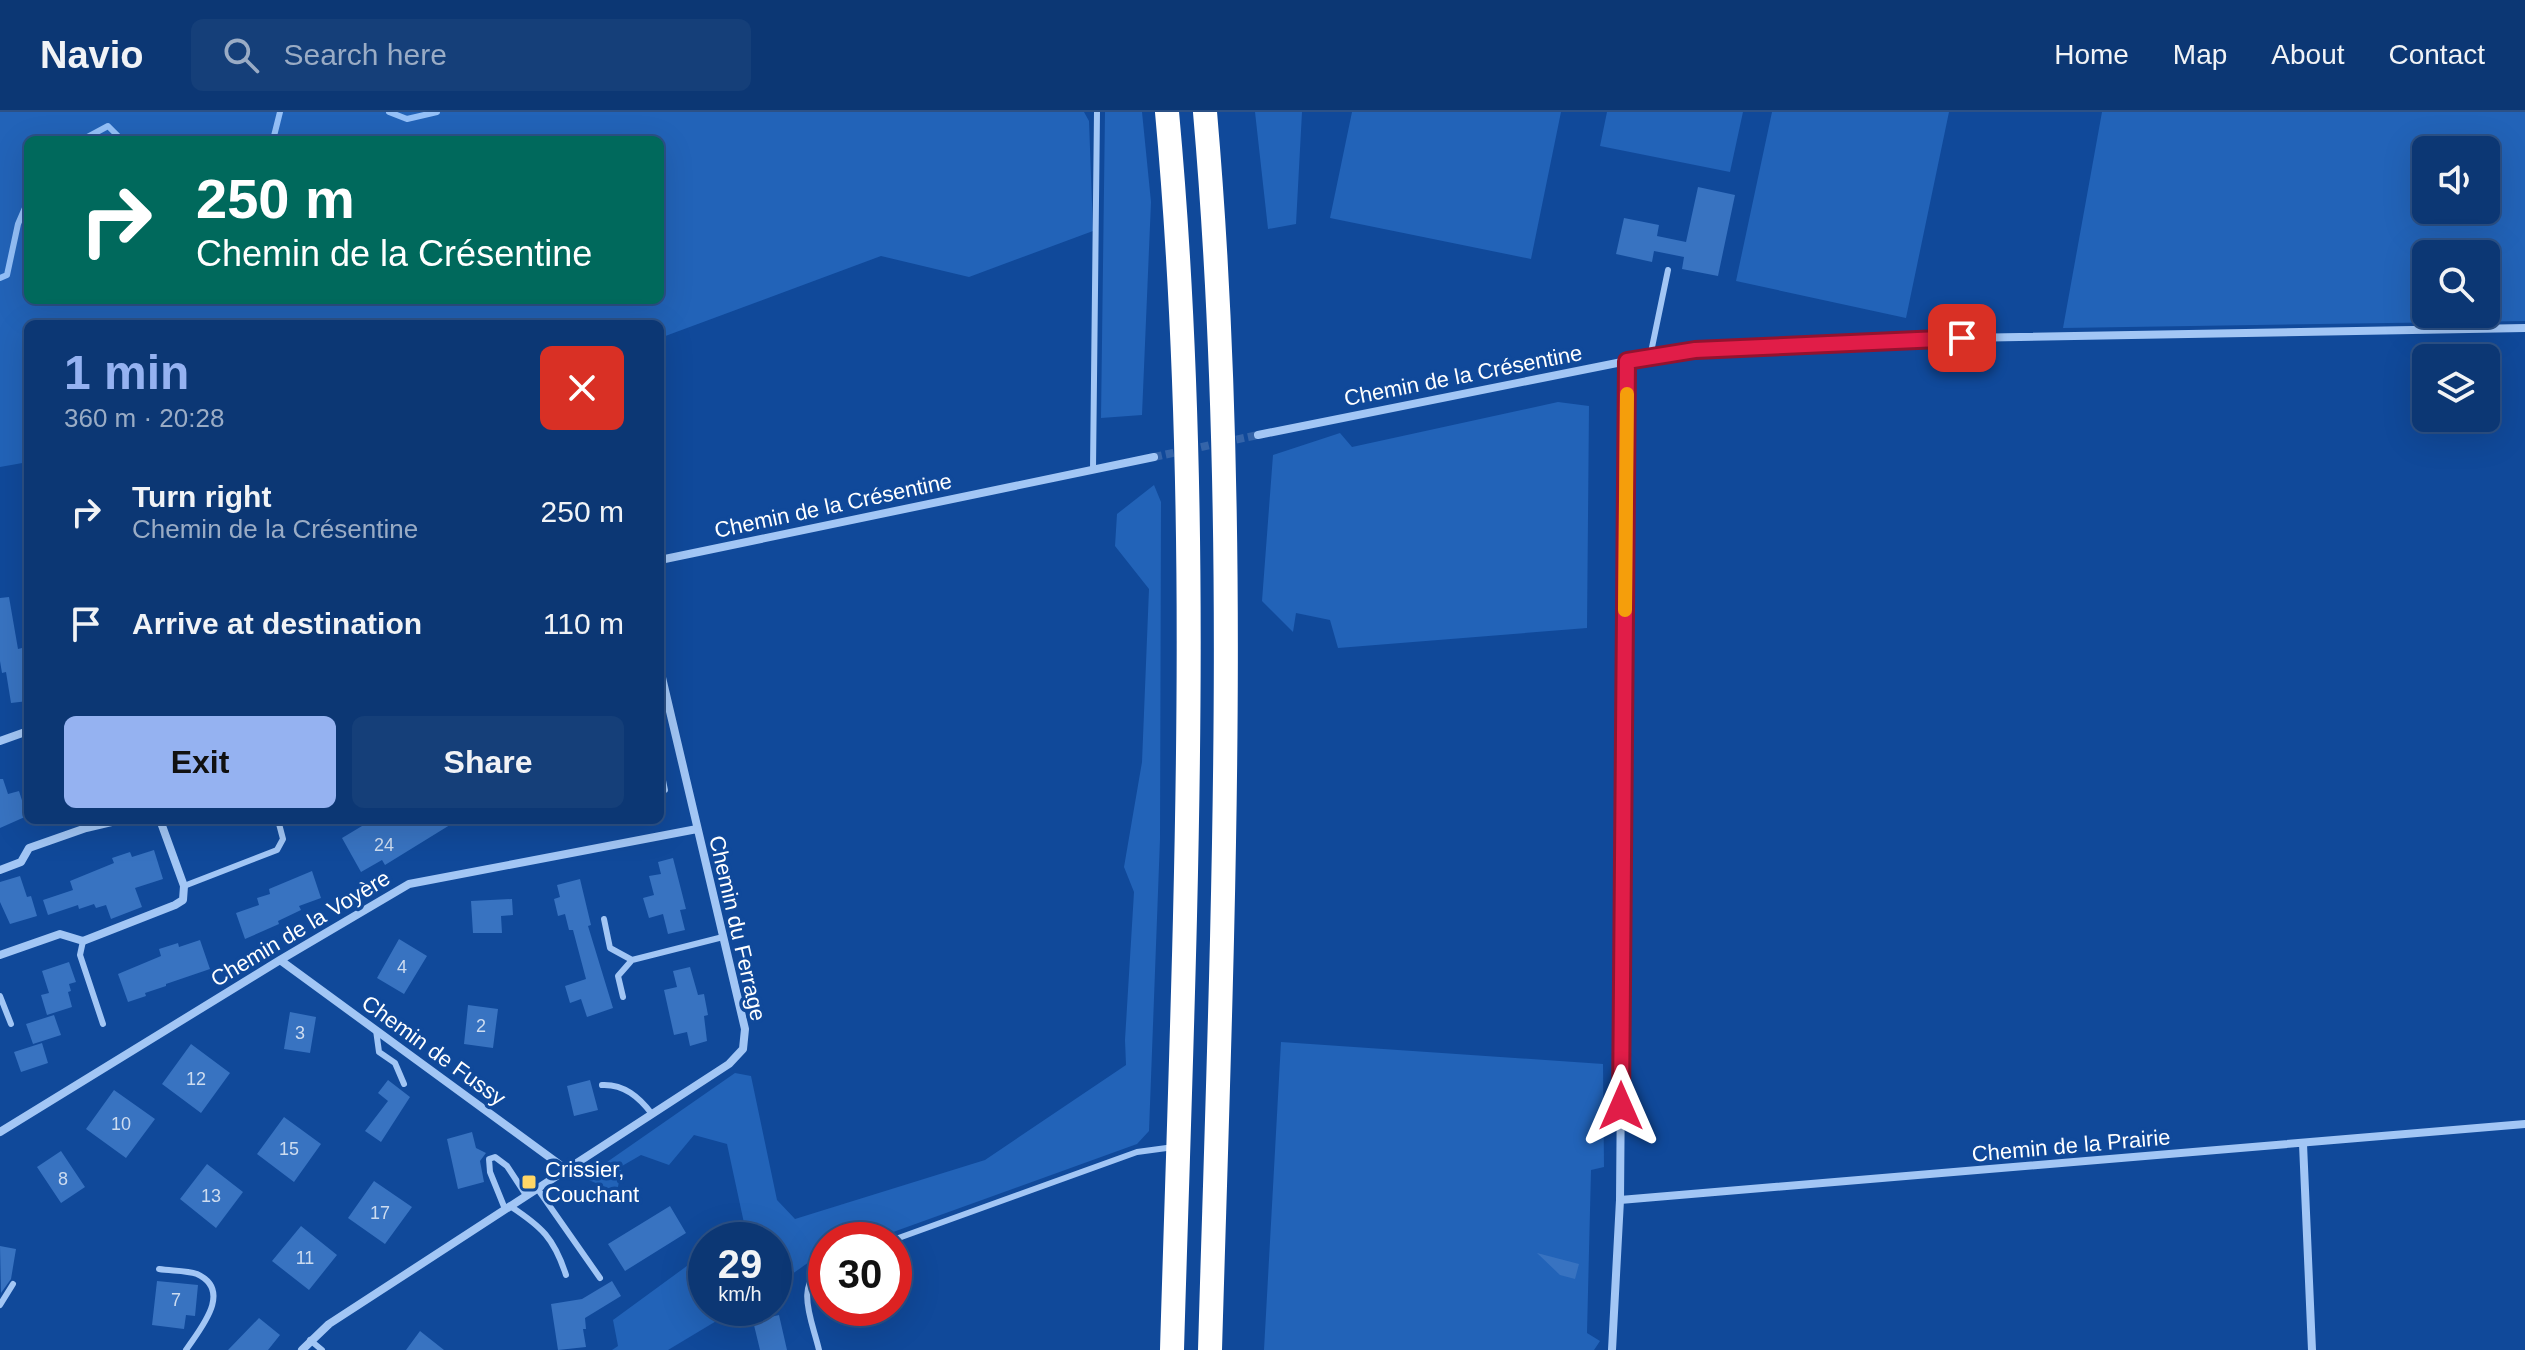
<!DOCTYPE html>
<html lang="en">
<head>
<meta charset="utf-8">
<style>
  body { margin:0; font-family:Helvetica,sans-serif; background:#153f79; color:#f1f3f6; height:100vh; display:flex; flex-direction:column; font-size:30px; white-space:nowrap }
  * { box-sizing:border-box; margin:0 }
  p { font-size:26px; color:#9aacc5 }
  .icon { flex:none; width:44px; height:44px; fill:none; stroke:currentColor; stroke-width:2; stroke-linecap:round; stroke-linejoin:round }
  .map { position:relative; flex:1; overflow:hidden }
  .sheet { position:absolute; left:24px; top:208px; width:640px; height:504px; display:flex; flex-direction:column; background:#0c3774; border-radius:12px; box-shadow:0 8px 32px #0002,0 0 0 2px #2c5186 }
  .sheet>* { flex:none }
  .guide { position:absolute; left:24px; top:24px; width:640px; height:168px; border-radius:12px; box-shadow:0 8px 32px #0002,0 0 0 2px #2c5186; background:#00695c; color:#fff; overflow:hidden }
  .buttons { position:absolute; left:2412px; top:24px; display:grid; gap:16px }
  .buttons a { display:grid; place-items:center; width:88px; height:88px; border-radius:12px; background:#0c3774; box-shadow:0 8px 32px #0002,0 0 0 2px #2c5186; font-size:40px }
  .speed { position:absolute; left:688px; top:1110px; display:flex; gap:16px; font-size:40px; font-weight:700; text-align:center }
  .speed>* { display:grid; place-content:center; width:104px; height:104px; border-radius:50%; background:#0c3774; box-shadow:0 8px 32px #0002,0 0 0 2px #2c5186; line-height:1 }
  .speed small { font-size:20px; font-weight:400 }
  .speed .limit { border:12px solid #d22; background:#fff; color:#111 }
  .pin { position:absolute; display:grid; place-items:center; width:68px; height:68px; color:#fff; margin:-34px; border-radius:16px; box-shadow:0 4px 12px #0006 }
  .me { position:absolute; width:88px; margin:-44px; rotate:0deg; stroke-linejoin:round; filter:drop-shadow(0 0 6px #0008) }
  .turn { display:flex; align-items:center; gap:28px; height:168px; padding:0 40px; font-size:36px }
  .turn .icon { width:104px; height:104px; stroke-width:2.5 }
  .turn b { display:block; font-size:56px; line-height:68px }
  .round { display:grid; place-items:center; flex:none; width:84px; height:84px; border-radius:12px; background:#153f79 }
  .overview { display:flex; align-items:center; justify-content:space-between; height:136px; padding:0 40px }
  h1 { font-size:48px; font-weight:800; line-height:60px; color:#95b2f1 }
  .primary-button { display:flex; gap:16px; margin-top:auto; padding:16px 40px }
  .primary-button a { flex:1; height:92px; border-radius:12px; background:#95b2f1; color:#111; font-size:32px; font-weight:800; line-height:92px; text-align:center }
  .primary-button a+a { background:#153f79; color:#f1f3f6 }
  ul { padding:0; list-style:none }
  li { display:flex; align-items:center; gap:24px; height:112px; padding:0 40px }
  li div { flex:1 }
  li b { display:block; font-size:30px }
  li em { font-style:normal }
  header { display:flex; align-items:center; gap:48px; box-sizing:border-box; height:112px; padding:0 40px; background:#0c3774; border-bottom:2px solid #2c5186 }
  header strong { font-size:38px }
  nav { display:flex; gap:44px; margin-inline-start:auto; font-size:28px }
  .search { width:560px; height:72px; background:#153f79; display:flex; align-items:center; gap:20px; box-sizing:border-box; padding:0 28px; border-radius:12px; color:#9aacc5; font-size:30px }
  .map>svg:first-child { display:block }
</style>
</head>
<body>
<header>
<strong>Navio</strong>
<div class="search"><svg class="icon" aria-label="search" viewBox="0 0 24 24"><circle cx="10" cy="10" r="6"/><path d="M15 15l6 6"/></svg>Search here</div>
<nav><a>Home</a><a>Map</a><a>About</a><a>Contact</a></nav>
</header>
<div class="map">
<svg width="2525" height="1238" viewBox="0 0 2525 1238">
  <rect width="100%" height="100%" fill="#10499a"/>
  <!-- green -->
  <path fill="#2263b8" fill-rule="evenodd" d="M0,0H1084L1089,9L1093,119L969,165L881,144L660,226V212H28V350L0,355ZM660,28V188H28V28Z
    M1105,0H1142L1151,90L1142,303L1101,306Z
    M1255,0H1302L1296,112L1268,117Z
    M1352,0H1561L1531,147L1330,106Z
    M1607,0H1743L1730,60L1600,34Z
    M1772,0H1949L1906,206L1736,169Z
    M2102,0H2525V209L2063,216ZM2426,38H2486V98H2426ZM2426,142H2486V202H2426Z
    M1558,290L1589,294L1587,516L1338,536L1330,508L1296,501L1293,520L1262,489L1273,343L1340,321L1352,335Z
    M1154,373L1161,390L1160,727L1149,1019L1137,1032L871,1128H826V1144L809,1150L774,1175V1128H722L744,1111L727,1032L694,1023L669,1053L641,1043L622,1054L617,1080L584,1066L735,961L751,964L777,1088L795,1107L985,1048L1126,953L1125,928L1134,780L1124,755L1142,650L1149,477L1115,434L1117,402Z
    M1281,930L1603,952L1604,1055L1591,1058L1587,1221L1600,1229L1594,1238H1264Z
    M706,1140V1196H738L668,1238H612L618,1234L613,1208Z"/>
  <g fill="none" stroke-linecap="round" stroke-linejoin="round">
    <!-- stream -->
    <path stroke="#94c0f8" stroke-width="6" d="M389,0L407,7L437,0
      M82,28L108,14L122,28
      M273,28L280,0
      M0,166L7,163L18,112L28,89"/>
  </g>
  <!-- building -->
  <path fill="#3873c1" d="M1698,75L1735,83L1718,164L1682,157L1684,145L1654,139L1652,150L1616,142L1624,106L1659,113L1657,124L1686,130Z
    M9,485L18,537L22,536L28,569V589L11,591L6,560L2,561L0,549V486Z
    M0,667H3L8,682L19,679L27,704L0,716Z
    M372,708H458L385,753L382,748L361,760L342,726Z
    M154,738L163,767L135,776L142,795L111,807L106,793L96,796L94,792L79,797L78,793L48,803L43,788L73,778L70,769L114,751L112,746L130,740L132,745Z
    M673,746L686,797L680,798L685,818L668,822L663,802L649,806L643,786L654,783L649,764L661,762L658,750Z
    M312,759L321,786L299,794L301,798L278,809L279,812L245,827L236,801L259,793L257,786L270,782L269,777Z
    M20,764L27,785L31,784L37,804L10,812L0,790V770Z
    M580,767L591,813L588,814L613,896L587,905L581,887L570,891L565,874L586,867L573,818H569L565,802L558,804L554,787L560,785L557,773Z
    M512,787L513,803L501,804L502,821H473L471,789Z
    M399,827L427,844L404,882L377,866Z
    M200,828L210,857L166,872V874L145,881L146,884L128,890L118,862L161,844L159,837L178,831L179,835Z
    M69,850L76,870L69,872L71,879L68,880L72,895L47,903L41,883L49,881L42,859Z
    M690,855L698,883L704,882L708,903L704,904L707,929L690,934L687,920L674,923L664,878L677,875L673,859Z
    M468,893L498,897L493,936L464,932Z
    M290,900L316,905L310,941L284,937Z
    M54,903L61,923L33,932L26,912Z
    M42,931L48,951L21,960L14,940Z
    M191,932L230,961L201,1001L162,972Z
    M388,968L410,985L381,1030L365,1019L388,989L378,981Z
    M590,968L598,998L574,1004L567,974Z
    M114,978L155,1007L126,1046L86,1017Z
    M284,1005L321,1032L294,1070L257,1042Z
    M472,1020L476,1036L486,1041L480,1049L484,1070L458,1077L447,1027Z
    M61,1039L85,1075L61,1091L37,1055Z
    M207,1052L243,1080L216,1116L180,1087Z
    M374,1069L412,1095L385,1132L348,1106Z
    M670,1094L686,1121L625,1159L608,1132Z
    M301,1114L337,1143L309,1178L272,1149Z
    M0,1134L16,1137L11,1167L1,1181Z
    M1537,1141L1579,1152L1575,1167L1560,1163Z
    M157,1169L198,1173L195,1204L186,1203L184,1217L152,1213Z
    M612,1169L621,1184L585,1206L586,1217H583L586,1235L558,1238L551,1192L582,1187Z
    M779,1203L787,1238H760L753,1209Z
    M259,1206L280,1223L268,1238H228Z
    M420,1219L444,1238H406Z"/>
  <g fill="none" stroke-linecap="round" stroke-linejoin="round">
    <!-- minor-tunnel -->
    <path stroke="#3464a9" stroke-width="8" stroke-dasharray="8 4" stroke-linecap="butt" d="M1154,345L1258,323"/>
    <!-- service -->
    <path stroke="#a2c6f5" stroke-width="6" d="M1650,245L1668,158
      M1093,357L1097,0
      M28,485L25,488L28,498
      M660,654L665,678
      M184,774L277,738L283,727L278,708
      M604,807L610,836L632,848L723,825
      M83,829L80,843L103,912
      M0,884L11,912
      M623,885L618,864L632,848
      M376,918L379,940L395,951L404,972
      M602,973C624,972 639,985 652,1002
      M537,1076L600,1166
      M510,1094C542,1115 554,1126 566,1163
      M505,1097L490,1060L489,1047L495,1045L507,1054L526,1083
      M893,1128L1137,1040L1174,1035
      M159,1157C171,1159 186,1158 197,1162C234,1179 199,1218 186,1238
      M0,1193L13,1172
      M310,1228L322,1238
      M819,1238C812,1207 793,1173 826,1152"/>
    <!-- minor -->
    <path stroke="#a2c6f5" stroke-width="8" d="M1258,323L1627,249L1695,238L1962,226L2525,216
      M660,448L1154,345
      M0,629L28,619
      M0,758L21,750L29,736L86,716L120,708
      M0,843L60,822L83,829L175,793L183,788L184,774L160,708
      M280,848L567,1058
      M0,1020L280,848L409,772L697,717
      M2303,1032L2312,1238
      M1620,1088L2525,1012
      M302,1238L329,1212L729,952L743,937L745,917L660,557
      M1612,1238L1620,1088L1627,249"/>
    <!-- motorway -->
    <path stroke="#fff" stroke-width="24" d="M1167,0C1205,412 1184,826 1172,1238
      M1205,0C1241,412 1222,826 1210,1238"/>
  </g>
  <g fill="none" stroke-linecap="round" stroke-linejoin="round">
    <!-- route casing -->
    <g stroke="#92132f" stroke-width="20">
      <path id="route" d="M1621,994L1627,249L1695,238L1962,226"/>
    </g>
    <!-- route -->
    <use href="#route" stroke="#e11d48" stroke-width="14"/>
    <!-- slow -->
    <path stroke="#f59e0b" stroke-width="14" d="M1625,498L1627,282"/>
  </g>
  <!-- markers -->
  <rect fill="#ffd666" stroke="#10499a" stroke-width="3" x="521" y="1062" width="16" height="16" rx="4"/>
  <g text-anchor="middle" stroke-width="7" stroke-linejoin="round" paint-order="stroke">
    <!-- number labels -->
    <g font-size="18" fill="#cddcf0">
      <text x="384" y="739">24</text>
      <text x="402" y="861">4</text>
      <text x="481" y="920">2</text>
      <text x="300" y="927">3</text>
      <text x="196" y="973">12</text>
      <text x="121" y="1018">10</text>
      <text x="289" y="1043">15</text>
      <text x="63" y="1073">8</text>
      <text x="211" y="1090">13</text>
      <text x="380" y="1107">17</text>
      <text x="305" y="1152">11</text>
      <text x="176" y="1194">7</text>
    </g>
    <!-- street labels -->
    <g font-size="22" fill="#fff" stroke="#10499a">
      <text transform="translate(1463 263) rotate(-11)" y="8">Chemin de la Crésentine</text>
      <text transform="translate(833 393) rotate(-12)" y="8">Chemin de la Crésentine</text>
      <text transform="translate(300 816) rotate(-31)" y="8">Chemin de la Voyère</text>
      <text transform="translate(738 816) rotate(77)" y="8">Chemin du Ferrage</text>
      <text transform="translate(434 938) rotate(36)" y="8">Chemin de Fussy</text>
      <text transform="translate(2071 1033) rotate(-5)" y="8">Chemin de la Prairie</text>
    </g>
    <!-- poi labels -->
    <g font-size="22" fill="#fff" stroke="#10499a" text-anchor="start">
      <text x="545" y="1065">Crissier,<tspan x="545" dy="25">Couchant</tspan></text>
    </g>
  </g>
</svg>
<div class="buttons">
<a><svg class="icon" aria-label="sound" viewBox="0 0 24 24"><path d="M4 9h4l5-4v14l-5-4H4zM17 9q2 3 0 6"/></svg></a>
<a><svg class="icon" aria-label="search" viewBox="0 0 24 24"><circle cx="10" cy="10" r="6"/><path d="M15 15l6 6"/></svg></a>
<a><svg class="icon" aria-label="layers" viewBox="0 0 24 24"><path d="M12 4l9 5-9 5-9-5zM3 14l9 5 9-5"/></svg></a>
</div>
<div class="speed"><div>29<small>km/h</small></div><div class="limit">30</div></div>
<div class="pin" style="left:1962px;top:226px;background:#d93025"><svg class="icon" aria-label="arrive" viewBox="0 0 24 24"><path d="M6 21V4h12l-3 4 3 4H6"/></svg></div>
<svg class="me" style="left:1621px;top:994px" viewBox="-20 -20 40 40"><path d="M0-17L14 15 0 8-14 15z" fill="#e11d48" stroke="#fff" stroke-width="4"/></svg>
<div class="guide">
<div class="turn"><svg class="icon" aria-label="right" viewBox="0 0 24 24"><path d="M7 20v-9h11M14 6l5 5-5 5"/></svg><div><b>250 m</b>Chemin de la Crésentine</div></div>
</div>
<section class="sheet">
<div class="overview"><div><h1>1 min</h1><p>360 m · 20:28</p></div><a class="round" style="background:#d93025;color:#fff"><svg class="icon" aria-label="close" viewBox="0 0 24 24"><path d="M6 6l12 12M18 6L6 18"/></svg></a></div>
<ul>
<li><svg class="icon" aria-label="right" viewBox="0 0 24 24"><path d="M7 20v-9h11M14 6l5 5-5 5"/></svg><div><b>Turn right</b><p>Chemin de la Crésentine</p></div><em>250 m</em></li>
<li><svg class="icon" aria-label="arrive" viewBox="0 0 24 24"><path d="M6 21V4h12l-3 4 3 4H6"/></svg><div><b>Arrive at destination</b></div><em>110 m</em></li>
</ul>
<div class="primary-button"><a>Exit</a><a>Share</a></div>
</section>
</div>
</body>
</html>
